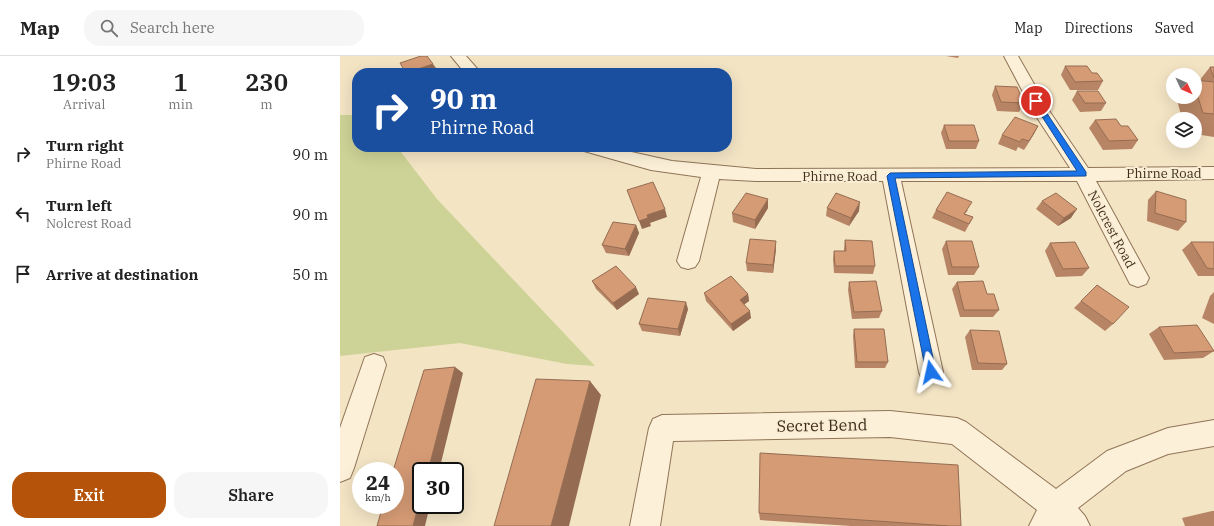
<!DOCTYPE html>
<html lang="en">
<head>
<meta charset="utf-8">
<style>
  body { margin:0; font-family:"IBM Plex Serif",serif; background:#f6f6f6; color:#222; height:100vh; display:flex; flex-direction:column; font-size:15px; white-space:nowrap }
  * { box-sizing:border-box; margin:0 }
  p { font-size:13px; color:#767676 }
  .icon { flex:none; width:22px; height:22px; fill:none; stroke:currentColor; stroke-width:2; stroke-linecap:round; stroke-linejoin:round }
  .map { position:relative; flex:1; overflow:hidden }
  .panel { display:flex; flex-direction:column; background:#fff; width:340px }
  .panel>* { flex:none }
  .guide { position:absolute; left:12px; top:12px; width:380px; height:84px; border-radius:16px; box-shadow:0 4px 16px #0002; background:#1a4fa0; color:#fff; overflow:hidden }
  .needle { width:26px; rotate:134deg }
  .buttons { position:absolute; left:826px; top:12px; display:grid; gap:8px }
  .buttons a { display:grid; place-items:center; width:36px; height:36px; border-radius:50%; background:#fff; box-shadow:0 4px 16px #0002; font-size:20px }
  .speed { position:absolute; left:12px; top:406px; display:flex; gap:8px; font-size:20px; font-weight:700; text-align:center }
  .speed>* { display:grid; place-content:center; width:52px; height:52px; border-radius:50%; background:#fff; box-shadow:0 4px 16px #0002; line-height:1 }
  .speed small { font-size:10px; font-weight:400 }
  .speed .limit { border:2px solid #111; border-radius:6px; background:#fff; color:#111 }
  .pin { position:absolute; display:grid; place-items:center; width:34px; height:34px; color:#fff; margin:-17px; border:2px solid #fff; border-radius:50%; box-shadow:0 1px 4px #0007 }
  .me { position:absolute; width:44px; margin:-22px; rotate:349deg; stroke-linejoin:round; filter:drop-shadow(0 0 3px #0008) }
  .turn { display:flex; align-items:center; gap:14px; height:84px; padding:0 12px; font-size:18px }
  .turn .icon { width:52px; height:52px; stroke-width:2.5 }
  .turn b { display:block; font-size:28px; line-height:34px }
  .eta { display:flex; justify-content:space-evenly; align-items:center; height:68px; text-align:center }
  .eta b { font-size:24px; font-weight:600; line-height:28px }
  .cta { display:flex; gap:8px; margin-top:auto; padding:8px 12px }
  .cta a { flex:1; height:46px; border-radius:16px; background:#b45309; color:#fff; font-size:16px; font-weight:600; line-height:46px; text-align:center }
  .cta a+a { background:#f6f6f6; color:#222 }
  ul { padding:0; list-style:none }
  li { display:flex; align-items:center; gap:12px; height:60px; padding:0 12px }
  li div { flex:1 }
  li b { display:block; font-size:15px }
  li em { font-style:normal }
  header { display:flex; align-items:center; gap:24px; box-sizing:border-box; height:56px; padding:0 20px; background:#fff; border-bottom:1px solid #e0e0e0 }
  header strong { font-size:19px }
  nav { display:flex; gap:22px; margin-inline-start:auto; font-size:14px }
  .search { width:280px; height:36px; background:#f6f6f6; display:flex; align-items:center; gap:10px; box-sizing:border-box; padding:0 14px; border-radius:16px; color:#767676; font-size:15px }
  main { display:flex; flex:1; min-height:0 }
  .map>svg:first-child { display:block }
</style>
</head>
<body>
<header>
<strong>Map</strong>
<div class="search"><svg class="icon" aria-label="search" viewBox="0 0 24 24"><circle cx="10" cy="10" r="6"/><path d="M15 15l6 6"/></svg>Search here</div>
<nav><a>Map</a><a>Directions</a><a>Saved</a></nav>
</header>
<main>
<section class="panel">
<div class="eta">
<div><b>19:03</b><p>Arrival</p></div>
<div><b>1</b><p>min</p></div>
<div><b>230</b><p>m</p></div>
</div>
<ul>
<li><svg class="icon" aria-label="right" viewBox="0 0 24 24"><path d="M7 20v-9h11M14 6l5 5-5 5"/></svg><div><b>Turn right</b><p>Phirne Road</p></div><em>90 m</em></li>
<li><svg class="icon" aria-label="left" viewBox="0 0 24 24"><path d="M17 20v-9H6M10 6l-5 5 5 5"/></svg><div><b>Turn left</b><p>Nolcrest Road</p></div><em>90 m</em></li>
<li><svg class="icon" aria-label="arrive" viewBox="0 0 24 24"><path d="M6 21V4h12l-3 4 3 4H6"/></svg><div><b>Arrive at destination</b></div><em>50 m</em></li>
</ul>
<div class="cta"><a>Exit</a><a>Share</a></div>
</section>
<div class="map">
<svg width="874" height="470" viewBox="0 0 874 470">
  <rect width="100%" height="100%" fill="#f3e4c4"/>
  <!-- green -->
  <path fill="#cdd396" d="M0,59H17V91H57L97,143L255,310L227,308L120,287L0,300Z"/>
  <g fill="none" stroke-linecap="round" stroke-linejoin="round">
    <!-- minor casing -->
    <g stroke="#907458" stroke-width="2">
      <path id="minor" d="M111,0H126L141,17H125Z
        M664,0H678L710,56L748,112L874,111V123L756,125L809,222L806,228L798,231L790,228L737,125H561L603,316L600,324L591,327L582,324L579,316L543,125H416L379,123L359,205L355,211L348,213L341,211L337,205L361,121L311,114L244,95L241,91H269L332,105L416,113L730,112L694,57Z
        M34,298L43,301L46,309L14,412L10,422L0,426V372L25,301Z
        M550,355L617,362L626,366L716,433L767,395L828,372L874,364V390L828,398L786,415L738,452L745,460L750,470H689L697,454L612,388L550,381L333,385L320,470H290L309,372L313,363L322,359Z"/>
    </g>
    <!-- minor -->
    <use href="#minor" fill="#fcf1d8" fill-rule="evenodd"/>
  </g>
  <!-- wall -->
  <path fill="#b78565" d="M606,0H619L618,2Z
    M725,10L752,17L763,25L758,34H730L721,19Z
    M870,11H874V81L855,78V63H842L837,44L839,41H855V24L859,25Z
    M655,30L684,47L679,56L657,55L652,39Z
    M737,35L766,47L761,55L740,56L732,44Z
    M755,64L781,70L798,84L792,93L763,94L749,72Z
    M604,69L639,85L636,93H606L601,77Z
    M698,70L684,94L678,91L676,95L658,88L662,79Z
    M816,135L846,166L838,175L807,165L808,144Z
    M702,145L731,162L718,170L696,153Z
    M428,152L415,173L393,166L392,157Z
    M487,152L519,155L509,170L486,160Z
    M596,154H628L625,158L633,161L625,176L592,162Z
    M296,169L299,177L289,200L266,197L262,189Z
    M505,184L535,210L533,218L494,217L493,203L494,195H504V192Z
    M606,185L639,211L634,219H608L602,193Z
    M851,186H874V220H858L842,194Z
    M710,187L749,212L742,220L716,221L705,195Z
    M436,193L433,217L407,215L406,207Z
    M252,225L299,238L277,254L256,233Z
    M509,226L542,255L539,262L512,263L508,234Z
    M617,226L647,238L659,254L653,261H620L612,233Z
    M874,236V268L862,262L870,240Z
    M364,237L408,238L409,245L404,248L411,262L393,275L366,245Z
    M741,245L773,268L765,275L734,252Z
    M348,253L340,280L302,275L299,268Z
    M819,271L874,295L863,302L824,304L809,278Z
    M514,273L548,306L545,312H515L513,280Z
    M630,274L667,308L662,314H632L625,281Z
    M872,455H874V470H845L842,462Z
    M419,457L621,470H511L420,464Z"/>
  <!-- shaded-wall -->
  <path fill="#956c52" d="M93,8L99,16L96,17H66Z
    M698,70L694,78L684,94L689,85Z
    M428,143V152L415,173V164Z
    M520,146L519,155L509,170L511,162Z
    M325,153L327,161L310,167L311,170L302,173L299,165L307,159Z
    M737,153L731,162L718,170L724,162Z
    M296,169L299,177L289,200L285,193Z
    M436,185V193L433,217V209Z
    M296,231L299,238L277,254L273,247Z
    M408,238L409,245L401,251L400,244Z
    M346,246L348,253L340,280L338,273Z
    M410,255L411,262L393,275L391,268Z
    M115,311L123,317L99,415H88Z
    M250,325L261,339L229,470H211Z
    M81,440V449H90L85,470H73Z"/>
  <!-- building -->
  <path fill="#d59b75" stroke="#956c52" d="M81,0H87L93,8L66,17L60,7Z
    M725,10H747L752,17H757L763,25L735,26Z
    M870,11H874V22Z
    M215,14L220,17H210Z
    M855,24L874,26V58L863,57L855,32Z
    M655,30L677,31L684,47L661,46Z
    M737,35H758L766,47H745Z
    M675,61L698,70L689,85L682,83L680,86L662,79Z
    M776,63L781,70H788L798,84L769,85L755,64Z
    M604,69H634L639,85H609Z
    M313,126L325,153L307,159L308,162L299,165L287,134Z
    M816,135L846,144V166L815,157Z
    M607,136L632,146L624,158L633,161L629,168L596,154Z
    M406,137L428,143L415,164L392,157Z
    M496,137L520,146L511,162L487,152Z
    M716,137L737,153L724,162L702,145Z
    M273,166L296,169L285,193L262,189Z
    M410,183L436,185L433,209L406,207Z
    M505,184L532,185L535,210H495L494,195H506Z
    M606,185H632L639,211H612Z
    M735,186L749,212L723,213L710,187Z
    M851,186H874V213L867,212Z
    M276,210L296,231L273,247L252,225Z
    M391,220L408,238L400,244L410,255L391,268L364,237Z
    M536,225L542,255L514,256L509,226Z
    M643,225L647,238H654L659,254H624L617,226Z
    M757,229L789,251L773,268L741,245Z
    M308,242L346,246L338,273L299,268Z
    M857,269L874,295L834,297L819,271Z
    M514,273H544L548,306H517Z
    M630,274L659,275L667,308L638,307Z
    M115,311L88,415H81V440L73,470H37L43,449H55V415H53L84,314Z
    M196,323L250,325L211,470H154Z
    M420,397L618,409L621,470H610L419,457Z"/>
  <!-- route -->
  <path fill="#1a73e8" stroke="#114b97" d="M693,44H698L746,116V120L555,122L596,316L594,320L591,321L587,320L586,316L547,120L550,117L737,115L692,45Z"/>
  <g text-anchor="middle" stroke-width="4" stroke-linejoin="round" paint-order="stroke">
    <!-- street labels -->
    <g font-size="13" fill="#3e2c1d" stroke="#f9eed4">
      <text x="824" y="122">Phirne Road</text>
      <text x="500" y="125">Phirne Road</text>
      <text transform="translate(772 173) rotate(62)" y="5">Nolcrest Road</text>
    </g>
    <!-- near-street labels -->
    <g font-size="16" fill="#3e2c1d" stroke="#f9eed4">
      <text transform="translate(482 369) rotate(-1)" y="6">Secret Bend</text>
    </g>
  </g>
</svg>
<div class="buttons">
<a><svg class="needle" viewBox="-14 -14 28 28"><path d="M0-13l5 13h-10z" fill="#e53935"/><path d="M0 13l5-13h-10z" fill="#767676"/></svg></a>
<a><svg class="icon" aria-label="layers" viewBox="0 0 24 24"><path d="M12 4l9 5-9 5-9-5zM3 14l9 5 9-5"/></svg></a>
</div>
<div class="speed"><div>24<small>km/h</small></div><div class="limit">30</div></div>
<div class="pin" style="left:696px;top:45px;background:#d93025"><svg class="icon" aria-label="arrive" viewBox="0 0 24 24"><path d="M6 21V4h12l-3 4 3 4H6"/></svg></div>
<svg class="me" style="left:591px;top:316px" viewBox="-20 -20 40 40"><path d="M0-17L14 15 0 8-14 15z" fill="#1a73e8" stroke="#fff" stroke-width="4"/></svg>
<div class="guide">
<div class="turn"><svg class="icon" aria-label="right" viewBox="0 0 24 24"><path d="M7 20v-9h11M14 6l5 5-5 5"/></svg><div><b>90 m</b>Phirne Road</div></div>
</div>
</div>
</main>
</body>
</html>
